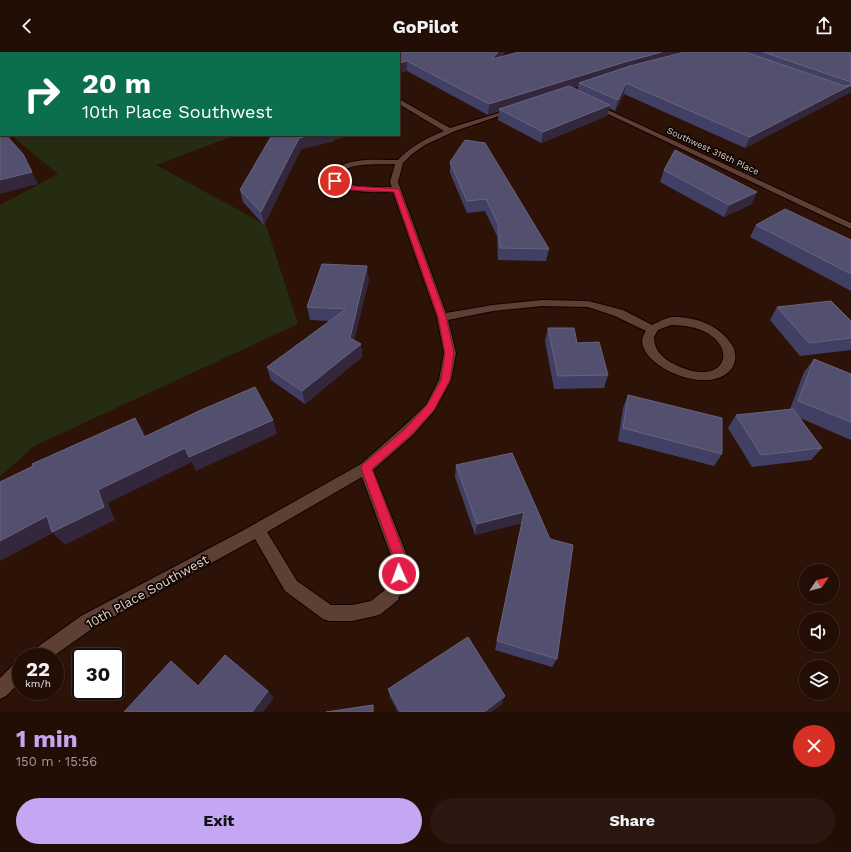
<!DOCTYPE html>
<html lang="en">
<head>
<meta charset="utf-8">
<style>
  body { margin:0; font-family:"Work Sans",sans-serif; background:#2a170f; color:#f1f3f6; height:100vh; display:flex; flex-direction:column; font-size:15px; white-space:nowrap }
  * { box-sizing:border-box; margin:0 }
  p { font-size:13px; color:#a29c9a }
  .icon { flex:none; width:22px; height:22px; fill:none; stroke:currentColor; stroke-width:2; stroke-linecap:round; stroke-linejoin:round }
  .map { position:relative; height:660px; overflow:hidden }
  .details { display:flex; flex-direction:column; background:#220e05; flex:1 }
  .details>* { flex:none }
  .hud { position:absolute; left:0px; top:0px; width:400px; height:84px; box-shadow:0 1px 3px #0004,0 0 0 1px #3f2e27; background:#0b6e4f; color:#fff; overflow:hidden }
  .needle { width:26px; rotate:55deg }
  .fabs { position:absolute; left:799px; top:512px; display:grid; gap:8px }
  .fabs a { display:grid; place-items:center; width:40px; height:40px; border-radius:50%; background:#220e05; box-shadow:0 1px 3px #0004,0 0 0 1px #3f2e27; font-size:20px }
  .speed { position:absolute; left:12px; top:596px; display:flex; gap:8px; font-size:20px; font-weight:700; text-align:center }
  .speed>* { display:grid; place-content:center; width:52px; height:52px; border-radius:50%; background:#220e05; box-shadow:0 1px 3px #0004,0 0 0 1px #3f2e27; line-height:1 }
  .speed small { font-size:10px; font-weight:400 }
  .speed .limit { border:2px solid #111; border-radius:6px; background:#fff; color:#111 }
  .pin { position:absolute; display:grid; place-items:center; width:34px; height:34px; color:#fff; margin:-17px; border:2px solid #fff; border-radius:50%; box-shadow:0 1px 4px #0007 }
  .me { position:absolute; width:44px; margin:-22px; rotate:358deg; stroke-linejoin:round; filter:drop-shadow(0 0 3px #0008) }
  .turn { display:flex; align-items:center; gap:14px; height:84px; padding:0 16px; font-size:18px }
  .turn .icon { width:52px; height:52px; stroke-width:2.5 }
  .turn b { display:block; font-size:28px; line-height:34px }
  .round { display:grid; place-items:center; flex:none; width:42px; height:42px; border-radius:21px; background:#2a170f }
  .summary { display:flex; align-items:center; justify-content:space-between; height:68px; padding:0 16px }
  h1 { font-size:24px; font-weight:700; line-height:30px; color:#c3a7f2 }
  .action { display:flex; gap:8px; margin-top:auto; padding:8px 16px }
  .action a { flex:1; height:46px; border-radius:24px; background:#c3a7f2; color:#111; font-size:16px; font-weight:700; line-height:46px; text-align:center }
  .action a+a { background:#2a170f; color:#f1f3f6 }
  header { display:flex; justify-content:space-between; align-items:center; height:52px; padding:0 16px; background:#220e05; font-size:18px; font-weight:700 }
  .map>svg:first-child { display:block }
</style>
</head>
<body>
<header><svg class="icon" aria-label="back" viewBox="0 0 24 24"><path d="M15 5l-7 7 7 7"/></svg>GoPilot<svg class="icon" aria-label="share" viewBox="0 0 24 24"><path d="M12 15V3M7 8l5-5 5 5M5 13v7h14v-7"/></svg></header>
<div class="map">
<svg width="851" height="660" viewBox="0 0 851 660">
  <rect width="100%" height="100%" fill="#2d1207"/>
  <!-- green -->
  <path fill="#262c12" d="M11,83H236L156,113L266,173L298,272L34,394L0,425V153L58,122Z"/>
  <g fill="none" stroke-linecap="round" stroke-linejoin="round">
    <!-- street casing -->
    <g stroke="#130100" stroke-width="2">
      <path id="street" d="M0,47H1V51H0Z
        M399,47L450,76L512,57L517,58L455,79L425,93L412,102L403,111L398,130L446,261L493,253L542,248L588,249L623,258L652,273C658,270 665,266 672,265C694,264 720,273 732,293C736,300 737,308 732,316C709,349 623,307 646,279L615,264L588,255L542,254L493,259L448,268L456,301L451,328L434,359L413,383L373,418L406,501L407,521L398,548L381,562L375,564L352,569H329L323,567L285,539L255,487L93,576L52,605H29L32,599L81,564L244,478L361,412L403,375L426,353L439,328L444,301L437,265L393,140C372,140 343,143 328,124C343,104 375,108 398,108C411,94 427,86 444,79L399,52ZM395,112L390,130L392,135C374,135 350,138 336,124C349,109 377,113 395,112ZM671,273C745,273 736,345 672,311C661,305 654,297 654,285L658,278ZM362,425L390,501L391,521L386,537L371,549L352,553H331L297,529L267,480Z
        M593,51L851,171V177L591,54L590,53Z
        M21,608V629L6,644L0,647V626L15,611Z"/>
    </g>
    <!-- street -->
    <use href="#street" fill="#5e3f33" fill-rule="evenodd"/>
  </g>
  <!-- wall -->
  <path fill="#414064" fill-rule="evenodd" d="M0,0H505L501,5L519,0H851V40L745,96L624,42L615,59L609,56L607,64L541,91L498,68L499,59L488,63L407,19L399,21V1H1V4H0ZM578,34V38L573,36Z
    M0,15H1V46H0Z
    M272,83H350L334,88V89L301,97L264,173L243,150L240,138Z
    M450,110L549,197L546,209L498,208L497,184L485,159L467,161L450,121Z
    M664,118L752,152L724,165L660,130Z
    M756,173L851,188V239L750,185Z
    M369,227L354,288L361,292L362,305L305,352L271,328L267,315L330,269L310,268L307,255Z
    M777,255L851,269V298L800,304L770,268Z
    M548,276L577,291L608,323L604,336L554,337L545,289Z
    M814,307L851,322V388L800,366L822,396L811,408L752,415L728,376L736,363L790,357L804,320Z
    M628,343L722,402L714,414L618,389L623,356Z
    M512,401L557,607L552,615L495,598L522,471L475,483L455,425L456,413Z
    M388,637L502,652L491,660H398L390,645Z"/>
  <!-- shaded-wall -->
  <path fill="#32273b" d="M498,0H505L491,17L492,7Z
    M662,0H697L579,31L578,34L502,58L499,57V59L488,63L489,52L625,10Z
    M407,9V19L399,21V11Z
    M626,31L624,42L615,59L618,48Z
    M851,33V40L845,43Z
    M851,33L845,43L745,96L750,85Z
    M610,53L607,64L541,91L543,80Z
    M311,83H350L334,88V89L301,97L264,173L261,160L299,86Z
    M23,102L38,132L0,142V128Z
    M757,140L752,152L724,165L729,153Z
    M367,214L369,227L352,298L350,286Z
    M361,292L362,305L305,352L302,339Z
    M135,366L144,380L152,400L144,385Z
    M273,368L277,382L196,419L192,410L108,451L115,468L65,493L53,481L0,509V489L47,464L98,438L185,396Z
    M524,460L522,471L475,483L477,472Z
    M268,639L274,646L263,660H252Z
    M505,644L502,652L491,660H484Z"/>
  <!-- building -->
  <path fill="#524f6f" stroke="#69637d" d="M7,0H498L492,7L519,0H662L625,10L489,52L407,9L399,11V1H10Z
    M685,0H745L845,34L851,33L750,85L626,31L618,48L579,31L630,14Z
    M763,0H851V33V30Z
    M0,15H1V37H0Z
    M569,34L610,53L543,80L499,57Z
    M0,76L1,77V83H6L23,102L32,120L0,128Z
    M272,83H311L299,86L261,160L240,138Z
    M465,88L485,91L549,197L500,196L498,172L486,147L467,149L450,110Z
    M675,98L757,140L729,153L664,118Z
    M785,157L851,188V222L756,173Z
    M322,212L367,214L350,286L361,292L302,339L267,315L346,257L307,255Z
    M831,249L851,269V286L809,291L777,255Z
    M548,276H574L577,291L599,290L608,323L558,324Z
    M814,307L851,322V370L798,349Z
    M255,335L273,368L189,405L185,396L98,438L104,455L52,480L47,464L0,489V430L33,414L32,412L135,366L144,385L201,358Z
    M628,343L722,366V402L623,376Z
    M793,357L822,396L761,403L736,363Z
    M512,401L550,487L573,493L557,607L497,589L524,460L477,472L456,413Z
    M468,585L505,644L484,660H401L388,637Z
    M225,603L268,639L252,660H124L171,609L198,634Z
    M373,653V660H326Z"/>
  <!-- route -->
  <path fill="#e11d48" stroke="#92132f" d="M333,127H337L352,134L399,137L446,265L454,301L450,328L434,358L412,382L372,417L404,501L405,522L403,526L399,527L395,526L393,522L392,501L361,416L362,413L405,377L427,353L441,328L445,301L438,265L394,140L351,138L333,130Z"/>
  <g text-anchor="middle" stroke-width="3.5" stroke-linejoin="round" paint-order="stroke">
    <!-- far-street labels -->
    <g font-size="9" fill="#e2cfc7" stroke="#0d0402">
      <text transform="translate(713 99) rotate(25)" y="3">Southwest 316th Place</text>
    </g>
    <!-- near-street labels -->
    <g font-size="13" fill="#e2cfc7" stroke="#0d0402">
      <text transform="translate(147 539) rotate(-29)" y="5">10th Place Southwest</text>
    </g>
  </g>
</svg>
<div class="fabs">
<a><svg class="needle" viewBox="-14 -14 28 28"><path d="M0-13l5 13h-10z" fill="#e53935"/><path d="M0 13l5-13h-10z" fill="#a29c9a"/></svg></a>
<a><svg class="icon" aria-label="sound" viewBox="0 0 24 24"><path d="M4 9h4l5-4v14l-5-4H4zM17 9q2 3 0 6"/></svg></a>
<a><svg class="icon" aria-label="layers" viewBox="0 0 24 24"><path d="M12 4l9 5-9 5-9-5zM3 14l9 5 9-5"/></svg></a>
</div>
<div class="speed"><div>22<small>km/h</small></div><div class="limit">30</div></div>
<div class="pin" style="left:335px;top:129px;background:#d93025"><svg class="icon" aria-label="arrive" viewBox="0 0 24 24"><path d="M6 21V4h12l-3 4 3 4H6"/></svg></div>
<svg class="me" style="left:399px;top:522px" viewBox="-20 -20 40 40"><circle r="17" fill="#e11d48" stroke="#fff" stroke-width="3"/><path d="M0-11L8 9 0 5-8 9z" fill="#fff"/></svg>
<div class="hud">
<div class="turn"><svg class="icon" aria-label="right" viewBox="0 0 24 24"><path d="M7 20v-9h11M14 6l5 5-5 5"/></svg><div><b>20 m</b>10th Place Southwest</div></div>
</div>
</div>
<section class="details">
<div class="summary"><div><h1>1 min</h1><p>150 m · 15:56</p></div><a class="round" style="background:#d93025;color:#fff"><svg class="icon" aria-label="close" viewBox="0 0 24 24"><path d="M6 6l12 12M18 6L6 18"/></svg></a></div>
<div class="action"><a>Exit</a><a>Share</a></div>
</section>
</body>
</html>
